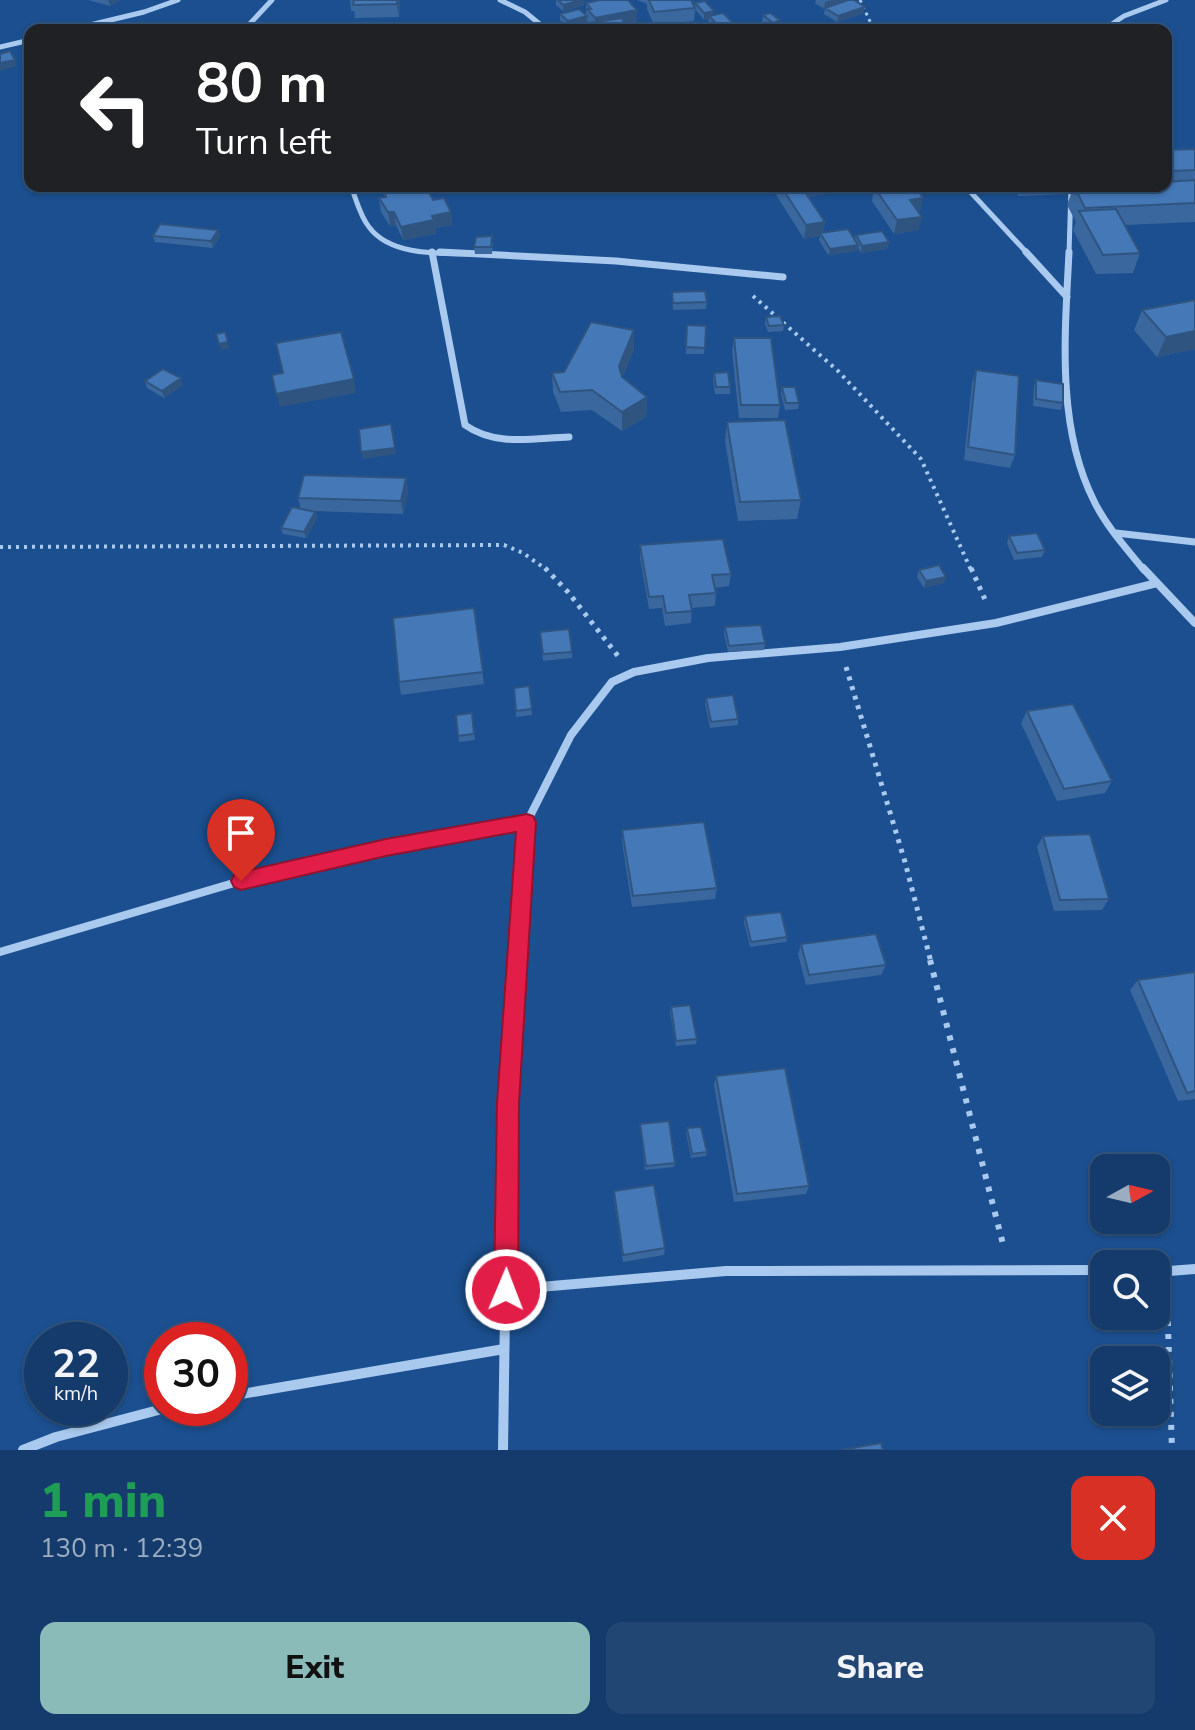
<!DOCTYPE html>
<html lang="en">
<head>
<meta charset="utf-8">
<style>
  body { margin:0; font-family:"Nunito Sans",sans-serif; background:#214673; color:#f1f3f6; height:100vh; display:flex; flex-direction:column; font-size:30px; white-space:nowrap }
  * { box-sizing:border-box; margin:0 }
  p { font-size:26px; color:#9dadc1 }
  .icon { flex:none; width:44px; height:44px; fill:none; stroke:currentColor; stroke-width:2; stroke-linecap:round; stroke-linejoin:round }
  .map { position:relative; height:1450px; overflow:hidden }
  .drawer { display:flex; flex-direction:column; background:#143b6b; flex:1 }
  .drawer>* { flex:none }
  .hud { position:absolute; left:24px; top:24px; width:1148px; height:168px; border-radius:16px; box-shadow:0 2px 6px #0004,0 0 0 2px #33557e; background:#202124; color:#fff; overflow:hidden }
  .needle { width:52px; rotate:82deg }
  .tools { position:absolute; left:1090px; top:1154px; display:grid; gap:16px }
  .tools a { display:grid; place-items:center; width:80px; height:80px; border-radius:16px; background:#143b6b; box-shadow:0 2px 6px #0004,0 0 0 2px #33557e; font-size:40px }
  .speed { position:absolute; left:24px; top:1322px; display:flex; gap:16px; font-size:40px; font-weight:700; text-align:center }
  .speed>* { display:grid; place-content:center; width:104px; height:104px; border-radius:50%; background:#143b6b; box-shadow:0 2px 6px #0004,0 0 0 2px #33557e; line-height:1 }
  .speed small { font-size:20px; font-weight:400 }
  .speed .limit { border:12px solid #d22; background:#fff; color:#111 }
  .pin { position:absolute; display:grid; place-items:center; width:68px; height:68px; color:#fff; margin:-82px -34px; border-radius:50% 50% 50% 0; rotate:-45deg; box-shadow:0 0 8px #0007 }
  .pin .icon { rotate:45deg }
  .me { position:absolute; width:88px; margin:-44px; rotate:1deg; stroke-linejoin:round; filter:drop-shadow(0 0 6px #0008) }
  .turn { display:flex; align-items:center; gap:28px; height:168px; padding:0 40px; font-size:36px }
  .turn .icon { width:104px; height:104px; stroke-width:2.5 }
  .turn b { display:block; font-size:56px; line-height:68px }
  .round { display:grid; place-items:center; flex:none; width:84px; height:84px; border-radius:16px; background:#214673 }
  .headline { display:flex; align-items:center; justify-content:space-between; height:136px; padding:0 40px }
  h1 { font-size:48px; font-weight:800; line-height:60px; color:#1e9e55 }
  .action { display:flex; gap:16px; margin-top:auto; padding:16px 40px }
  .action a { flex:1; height:92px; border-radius:16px; background:#8bbbb9; color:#111; font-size:32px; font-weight:800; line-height:92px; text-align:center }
  .action a+a { background:#214673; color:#f1f3f6 }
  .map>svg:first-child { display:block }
</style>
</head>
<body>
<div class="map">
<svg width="1195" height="1450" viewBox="0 0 1195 1450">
  <rect width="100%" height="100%" fill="#1b4f8f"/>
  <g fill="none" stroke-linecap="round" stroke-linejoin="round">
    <!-- path-far3 -->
    <path stroke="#a9c9ee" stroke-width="3" stroke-dasharray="3 4" stroke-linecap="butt" d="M860,0L874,30"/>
    <!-- path-far2 -->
    <path stroke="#a9c9ee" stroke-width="4" stroke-dasharray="3 5" stroke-linecap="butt" d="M753,296L838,371L921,459L971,570
      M0,547L504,545L523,553L547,570"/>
    <!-- path-far1 -->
    <path stroke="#a9c9ee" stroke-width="5" stroke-dasharray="4 6" stroke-linecap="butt" d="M545,568L568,592L618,656
      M971,568L987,604
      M846,667L905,862L931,962"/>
    <!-- path -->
    <path stroke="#a9c9ee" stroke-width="6" stroke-dasharray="5 8" stroke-linecap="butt" d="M930,960L1004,1248
      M1167,1295L1172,1450"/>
    <!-- street-far3 -->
    <path stroke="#a9c9ee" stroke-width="5" d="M500,0L525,12L547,30
      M69,30L144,12L178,0
      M244,30L272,0
      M1103,30L1124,16L1166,0
      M0,47L30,40
      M351,186C356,199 360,216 369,227C392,258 445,253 481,254
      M965,186L1028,254
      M1069,254L1071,186"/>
    <!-- street-far2 -->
    <path stroke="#a9c9ee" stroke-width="7" d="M432,252L465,425C496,447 534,438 569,437
      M440,252L616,261L783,277
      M1026,252L1067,297
      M1069,252C1065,333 1056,426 1094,501C1106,526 1126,548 1144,570
      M1116,533L1195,542"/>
    <!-- street-far1 -->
    <path stroke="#a9c9ee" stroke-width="8" d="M1143,568L1195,623
      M0,952L268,873L527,822
      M518,962L527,822L571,735L612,682L634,672L708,658L840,647L996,623L1157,583"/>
    <!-- street -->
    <path stroke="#a9c9ee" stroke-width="10" d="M1156,1272L1195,1269
      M506,1290L726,1271L1104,1270
      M230,1396L504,1349
      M23,1450L56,1437L166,1408
      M503,1450L508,1103L518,960"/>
  </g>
  <!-- wall -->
  <path fill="#3a679d" d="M88,0H120L110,6Z
    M350,0H400L399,17L355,18L354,11H351Z
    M556,0H584V5L563,11L556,5Z
    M637,0H691L695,7V3L714,15L733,23L732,30H716L708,23L709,19L704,20L695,9L694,21L654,25L647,9V4Z
    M816,0H854L864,13L837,22L824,14L825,8L824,9L815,3Z
    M586,3L637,10V23L625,25L627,30H588L587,16V22L568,27L560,20V14L586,16Z
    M763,15L779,27L772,29L762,22Z
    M1195,149V222L1125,225L1140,253L1133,273L1096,274L1073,230L1076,222L1067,205L1071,194L1018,196L1014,186H1166V150Z
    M774,186H855L854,189L808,197L825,222L823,233L855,239L856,235L889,242L887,249L861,253L858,247L857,251L828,255L819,240L820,236L804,239L773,190Z
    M874,187L920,211H918L919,230L894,234L872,201Z
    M383,190L433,200L451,212L452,225L435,228L436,234L403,240L396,225L390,226L381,212L379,198L384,197Z
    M218,230L220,236L213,248L155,242L153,236Z
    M493,243L492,254H475L474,247Z
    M672,292L707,302L706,309L673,310Z
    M1195,300V349L1157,357L1134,330L1142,310Z
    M766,317L784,325L783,331L768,332L765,324Z
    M687,325L706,326L704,354H686Z
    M634,330V350L622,378L647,397L646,417L622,431L592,410L561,412L553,392L552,373L564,372Z
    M734,338L780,405L778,418H739L732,351Z
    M976,370L1015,455L1010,468L964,460L972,383Z
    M714,373L730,387V394H715L713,380Z
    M1036,380L1063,403L1061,410L1033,406L1034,386Z
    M145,381L183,385L164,398L147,388Z
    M782,387L799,403L798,409L785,410L781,394Z
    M727,422L801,500L797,519L738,521L725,441Z
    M406,478L408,492L403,514L312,511L315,512L317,518L306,538L283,534L281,528L301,509L298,498Z
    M1009,536L1045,550L1042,557L1014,560L1007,543Z
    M640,545L731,574L729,586L715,588L716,593L715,606L692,608L691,623L665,626L662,608L649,609L640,558Z
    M919,570L944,583L924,588L917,577Z
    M474,608L484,684L401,695L399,682Z
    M725,627L765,643L764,650L728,652L724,634Z
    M540,632L572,652V658L543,661Z
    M529,686L532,715L516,717L514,688Z
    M706,698L738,719V725L710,728L705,704Z
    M1027,711L1112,781L1105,793L1057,801L1021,723Z
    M472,713L475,740L459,742L456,715Z
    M622,830L717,888L715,899L632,907L622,842Z
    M1043,836L1109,899L1102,910L1054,911L1037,847Z
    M745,916L787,937L786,942L750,947L744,922Z
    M801,944L886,965L881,975L806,985L798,954Z
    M1195,972V1099L1178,1101L1130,990L1138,980Z
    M671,1007L697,1039L696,1044L676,1046L670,1012Z
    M716,1076L809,1186L806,1194L734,1202L714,1085Z
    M640,1124L675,1163L674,1167L645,1170Z
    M687,1128L707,1152L706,1156L691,1158L686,1133Z
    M614,1191L665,1248L664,1255L623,1262L614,1199Z"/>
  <!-- shaded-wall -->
  <path fill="#305480" d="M108,0H120L110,6Z
    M397,0H400L399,17L397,4Z
    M581,0H584V5L563,11V5Z
    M832,0H847V2L824,9L825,2Z
    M865,7L864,13L837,22L838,16Z
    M637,10V23L595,30V18Z
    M714,11V18L709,16V19L704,20V13Z
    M587,16V22L568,27V21Z
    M780,20L779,27L772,29L773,23Z
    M733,23L732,30H719V26Z
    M15,60L17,66L0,71V63Z
    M800,186H855L854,189L799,198Z
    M923,198L920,211L907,213L910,200Z
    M388,212H394L396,225L390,226Z
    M451,212L452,225L435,228L436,234L403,240L401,227L432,216Z
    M922,217L919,230L894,234L897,220Z
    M825,222L823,236L820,233V236L804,239L806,225Z
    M218,230L220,236L213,248L211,241Z
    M889,242L887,249L861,253L862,246Z
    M858,245L857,251L828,255L830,249Z
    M634,330V350L619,386V366Z
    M1195,331V349L1157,357L1166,337Z
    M228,342L230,348L221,350L219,344Z
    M181,378L183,385L164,398L162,391Z
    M354,379L356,393L280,407L276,394Z
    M647,397L646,417L622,431V412Z
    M395,448L396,454L363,459L361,452Z
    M406,478L408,492L403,514L401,501Z
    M315,512L317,518L306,538L304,532Z
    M946,577L944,583L924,588L926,581Z"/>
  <!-- building -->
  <path fill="#4478b7" stroke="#305480" stroke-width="2" d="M354,0H397V4L353,5Z
    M558,0H581L563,5Z
    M600,0H628L637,10L595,18L587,9H591L586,3Z
    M649,0H691L695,8L654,12Z
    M848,0H854L865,7L838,16L825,8Z
    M705,1L714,11L704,13L695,3Z
    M579,9L587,16L568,21L560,14Z
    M723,13L733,23L719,26L709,16Z
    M770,13L780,20L773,23L763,15Z
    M622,18L627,30H592L588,23Z
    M10,51L15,60L0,63V54Z
    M1195,149V170L1171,171L1166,163V150Z
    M1195,180V203L1085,208L1074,186H1166V182Z
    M402,186H426L433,200L444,198L451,212L432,216L434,220L401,227L394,212H388L379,198L386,197L383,190Z
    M781,186H801L825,222L806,225Z
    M883,186H903L905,189L916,187L923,198L910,200L922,217L897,220L874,187Z
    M1116,209L1140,253L1103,255L1079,211Z
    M160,224L218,230L211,241L153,236Z
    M848,229L858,245L830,249L820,233Z
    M882,231L889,242L862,246L856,235Z
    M492,236L491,247H474L476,237Z
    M705,291L707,302L673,303L672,292Z
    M1195,300V331L1166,337L1142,310Z
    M780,316L784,325L769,326L766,317Z
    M591,322L634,330L619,366L622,377L647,397L622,412L592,390L560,392L552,373L564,372Z
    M687,325L706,326L705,348L686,347Z
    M225,332L228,342L219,344L216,334Z
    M341,332L354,379L276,394L272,375L283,373L276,343Z
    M734,338H771L780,405H741Z
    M163,369L181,378L162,391L145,381Z
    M976,370L1019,376L1015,455L968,447Z
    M728,372L730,387H716L714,373Z
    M1036,380L1063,384V403L1036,399Z
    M782,387H795L799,403H786Z
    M785,420L801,500L740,502L727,422Z
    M391,424L395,448L361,452L359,429Z
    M304,475L406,478L401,501L298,498Z
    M292,507L315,512L304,532L281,528Z
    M1037,533L1045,550L1017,553L1009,536Z
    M723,539L731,574L712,575L716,593L689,595L692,611L666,613L663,596L649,597L640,545Z
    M939,565L946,577L926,581L919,570Z
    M474,608L483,672L399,682L393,618Z
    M761,625L765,643L729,646L725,627Z
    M569,629L572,652L543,654L540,632Z
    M529,686L532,709L516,711L514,688Z
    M733,695L738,719L711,722L706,698Z
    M1073,704L1112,781L1064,789L1027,711Z
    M472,713L474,734L458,736L456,715Z
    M704,822L717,888L633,896L622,830Z
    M1090,834L1109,899L1060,900L1043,836Z
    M781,912L787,937L751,942L745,916Z
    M876,934L886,965L809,975L801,944Z
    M1195,972V1091L1187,1093L1138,980Z
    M690,1005L697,1039L676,1041L671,1007Z
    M785,1068L809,1186L737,1194L716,1076Z
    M669,1121L675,1163L646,1166L640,1124Z
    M701,1127L707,1152L692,1154L687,1128Z
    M654,1185L665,1248L623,1255L614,1191Z
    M881,1443L883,1450H841Z"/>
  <!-- route -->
  <path fill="#e11d48" stroke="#92132f" stroke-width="2" d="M527,814L533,816L536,822L519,1103L518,1290L514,1298L506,1302L497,1298L494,1290L497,1103L516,832L386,856L241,890L234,887L231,881L234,875L241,872L386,839Z"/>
</svg>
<div class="tools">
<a><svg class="needle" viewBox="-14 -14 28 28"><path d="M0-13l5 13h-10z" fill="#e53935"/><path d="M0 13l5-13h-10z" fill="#9dadc1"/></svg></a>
<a><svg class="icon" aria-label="search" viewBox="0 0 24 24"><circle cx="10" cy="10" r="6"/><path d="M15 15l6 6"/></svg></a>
<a><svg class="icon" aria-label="layers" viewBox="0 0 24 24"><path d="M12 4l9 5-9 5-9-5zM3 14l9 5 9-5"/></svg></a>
</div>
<div class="speed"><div>22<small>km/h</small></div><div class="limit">30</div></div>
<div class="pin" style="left:241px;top:881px;background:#d93025"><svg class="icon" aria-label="arrive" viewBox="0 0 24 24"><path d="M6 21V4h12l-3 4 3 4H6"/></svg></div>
<svg class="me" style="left:506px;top:1290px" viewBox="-20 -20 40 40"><circle r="17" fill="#e11d48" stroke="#fff" stroke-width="3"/><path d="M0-11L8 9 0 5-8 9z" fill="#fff"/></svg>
<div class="hud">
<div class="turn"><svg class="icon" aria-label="left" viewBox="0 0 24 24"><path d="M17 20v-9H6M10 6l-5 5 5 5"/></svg><div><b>80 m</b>Turn left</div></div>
</div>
</div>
<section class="drawer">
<div class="headline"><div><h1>1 min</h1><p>130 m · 12:39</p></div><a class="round" style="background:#d93025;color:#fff"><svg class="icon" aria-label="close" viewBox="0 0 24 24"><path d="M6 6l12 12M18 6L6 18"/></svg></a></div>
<div class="action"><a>Exit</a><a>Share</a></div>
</section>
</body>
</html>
